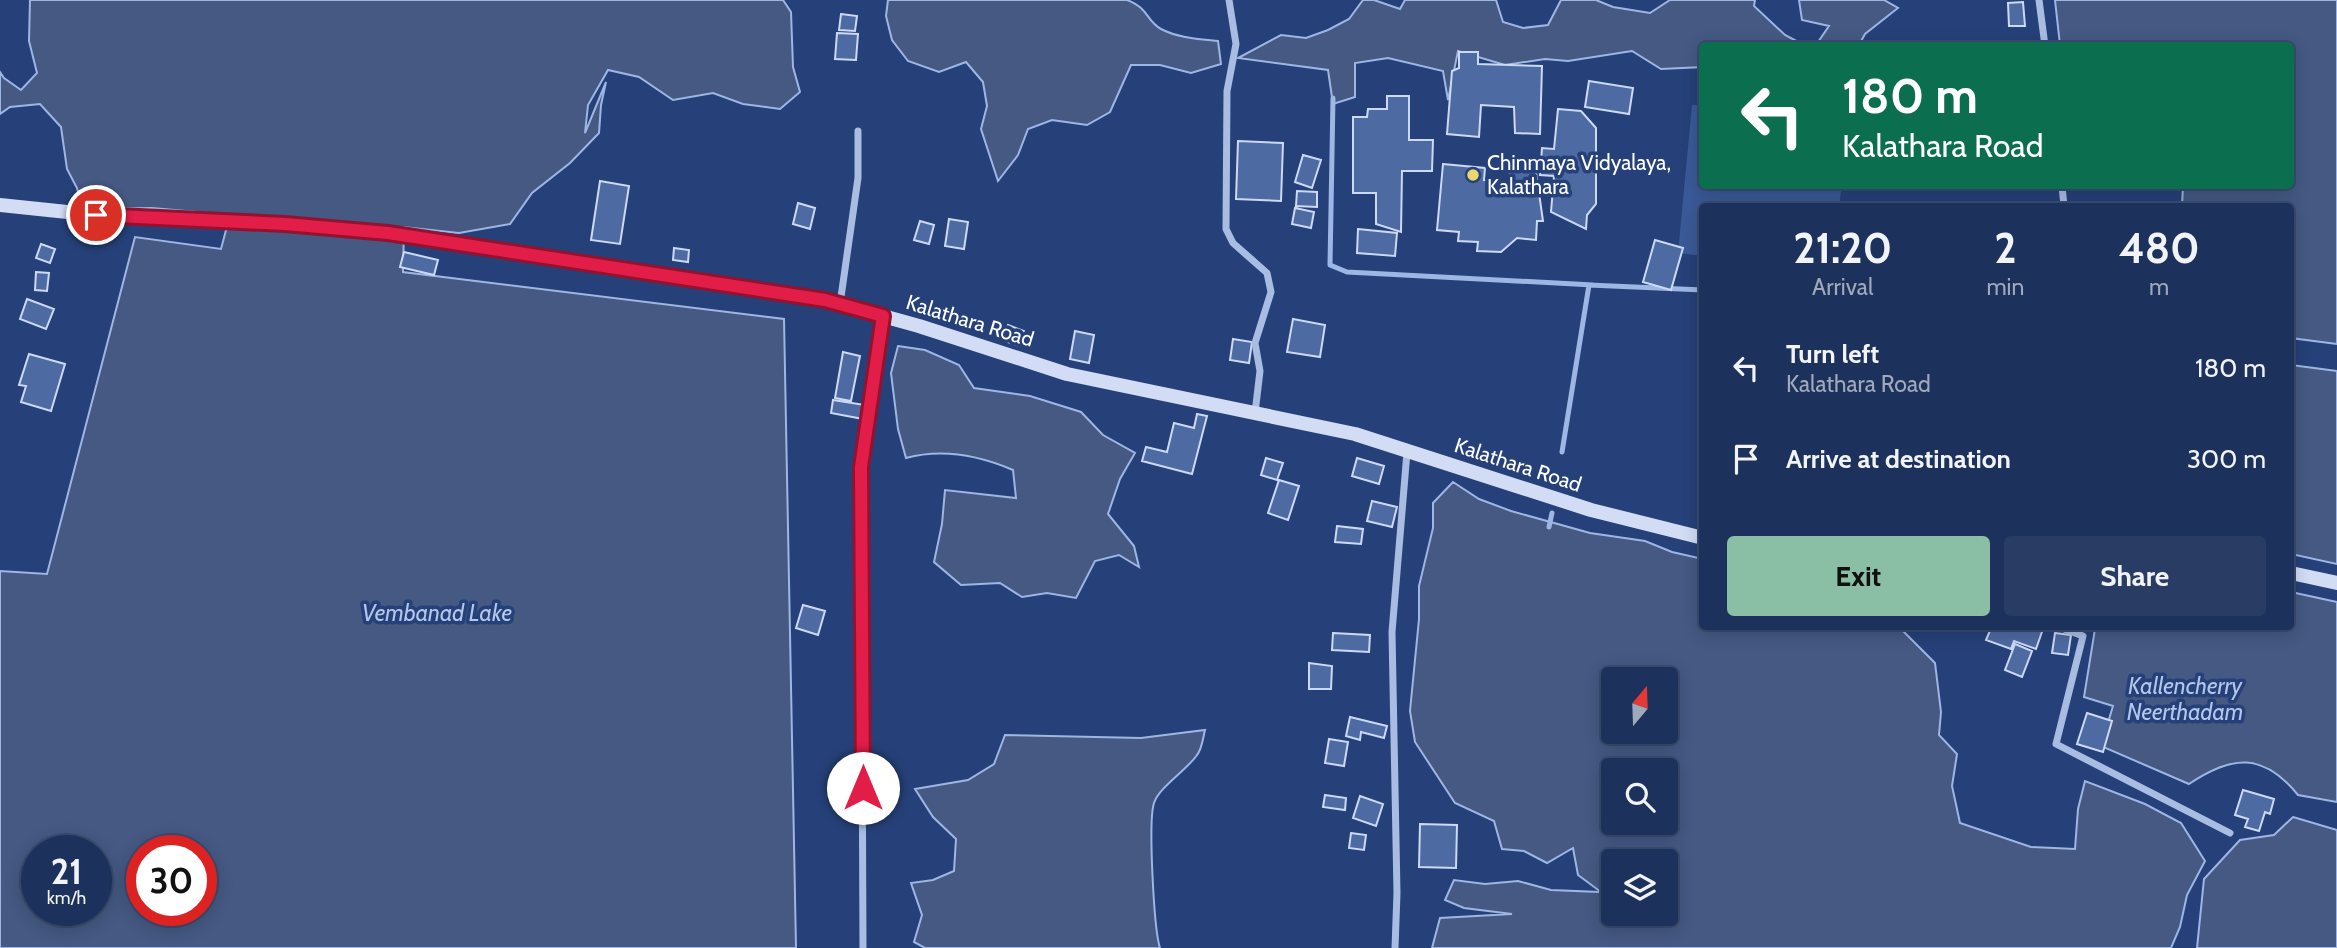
<!DOCTYPE html>
<html lang="en">
<head>
<meta charset="utf-8">
<style>
  body { margin:0; font-family:Cabin,sans-serif; background:#293d64; color:#f1f3f6; height:100vh; display:flex; flex-direction:column; font-size:26px; white-space:nowrap }
  * { box-sizing:border-box; margin:0 }
  p { font-size:23px; color:#a0a9bb }
  .icon { flex:none; width:38px; height:38px; fill:none; stroke:currentColor; stroke-width:2; stroke-linecap:round; stroke-linejoin:round }
  .map { position:relative; flex:1; overflow:hidden }
  .sheet { position:absolute; left:1699px; top:203px; width:595px; height:427px; display:flex; flex-direction:column; background:#1c315b; border-radius:7px; box-shadow:0 4px 18px #0003,0 0 0 2px #3a4c71 }
  .sheet>* { flex:none }
  .hud { position:absolute; left:1699px; top:42px; width:595px; height:147px; border-radius:7px; box-shadow:0 4px 18px #0003,0 0 0 2px #3a4c71; background:#0b6e4f; color:#fff; overflow:hidden }
  .needle { width:46px; rotate:19deg }
  .tools { position:absolute; left:1601px; top:667px; display:grid; gap:14px }
  .tools a { display:grid; place-items:center; width:77px; height:77px; border-radius:7px; background:#1c315b; box-shadow:0 4px 18px #0003,0 0 0 2px #3a4c71; font-size:35px }
  .speed { position:absolute; left:21px; top:835px; display:flex; gap:14px; font-size:35px; font-weight:700; text-align:center }
  .speed>* { display:grid; place-content:center; width:91px; height:91px; border-radius:50%; background:#1c315b; box-shadow:0 4px 18px #0003,0 0 0 2px #3a4c71; line-height:1 }
  .speed small { font-size:18px; font-weight:400 }
  .speed .limit { border:10px solid #d22; background:#fff; color:#111 }
  .pin { position:absolute; display:grid; place-items:center; width:60px; height:60px; color:#fff; margin:-30px; border:4px solid #fff; border-radius:50%; box-shadow:0 2px 7px #0007 }
  .me { position:absolute; width:77px; margin:-38px; rotate:0deg; stroke-linejoin:round; filter:drop-shadow(0 0 5px #0008) }
  .turn { display:flex; align-items:center; gap:24px; height:147px; padding:0 28px; font-size:32px }
  .turn .icon { width:91px; height:91px; stroke-width:2.5 }
  .turn b { display:block; font-size:49px; line-height:60px }
  .eta { display:flex; justify-content:space-evenly; align-items:center; height:119px; text-align:center }
  .eta b { font-size:42px; font-weight:700; line-height:49px }
  .button { display:flex; gap:14px; margin-top:auto; padding:14px 28px }
  .button a { flex:1; height:80px; border-radius:7px; background:#8abfa5; color:#111; font-size:28px; font-weight:700; line-height:80px; text-align:center }
  .button a+a { background:#293d64; color:#f1f3f6 }
  ul { padding:0; list-style:none }
  li { display:flex; align-items:center; gap:21px; height:91px; padding:0 28px }
  li div { flex:1 }
  li b { display:block; font-size:26px }
  li em { font-style:normal }
  .map>svg:first-child { display:block }
</style>
</head>
<body>
<div class="map">
<svg width="2337" height="948" viewBox="0 0 2337 948">
  <rect width="100%" height="100%" fill="#264179"/>
  <!-- green -->
  <path fill="#3a5997" d="M1692,105H1703V186H1842L1839,206H1703V256L1678,253Z"/>
  <!-- water -->
  <path fill="#455983" stroke="#9db6e4" stroke-width="2" fill-rule="evenodd" d="M30,0H783L791,12L793,67L800,92L780,109L743,104L713,93L673,100L639,77L608,70L588,105L585,133L606,82L601,105L599,133L570,163L532,193L510,224L459,233L404,227L403,272L784,319L796,948H0V571L47,574L135,237L221,249L230,215L152,208L82,209L77,188L67,169L61,127L40,104L10,107L0,114V72L4,78L21,90L37,73L29,41ZM37,850H96V910H37ZM142,850H201V910H142Z
    M888,0H1127C1149,8 1146,21 1161,29C1178,38 1199,39 1218,41L1221,64L1191,73L1160,65H1131L1110,112L1087,125L1052,120L1028,129L1018,155L998,181L981,129L987,106L983,82L966,62L939,72L908,61L892,40L886,16Z
    M1363,0H1374L1400,9L1405,0H1496L1503,22L1523,28L1548,25L1561,0H1596L1613,7L1650,13L1670,0H1755L1754,6L1785,35L1804,45L1703,46V67L1661,69L1632,51L1568,61L1545,59L1505,65L1458,51L1448,100L1443,71L1388,58L1355,63V97L1333,104L1328,70L1238,58L1281,35L1306,38L1328,30L1349,19Z
    M1799,0H1884L1898,8L1865,34L1859,45H1816L1829,26L1802,20Z
    M2055,0H2337V344L2291,338V206H2182L2183,186H2291V46L2060,45Z
    M898,346L925,350L959,365L974,388L1030,396L1081,412L1103,435L1135,453L1120,479L1108,514L1134,546L1139,567L1119,555L1095,561L1076,598L1047,593L1022,597L1000,583L961,585L934,562L942,524L945,490L1016,498L1013,470C978,455 943,448 906,458L898,429L891,373Z
    M2291,365L2337,371V564L2291,554Z
    M1453,482L1479,499L1511,511L1590,533L1645,541L1672,552L1703,559V626L1899,627L1935,663L1941,712L1939,735L1957,754L1952,786L1960,823L2031,847L2075,849L2078,809L2085,781L2145,804L2181,823L2205,861L2187,895L2180,927L2171,948H1432L1440,918L1512,914L1464,908L1445,900L1454,880L1485,884L1518,881L1551,890L1601,892L1578,875L1573,848L1547,863L1524,851L1502,849L1494,821L1455,803L1415,742L1410,711L1419,619V586L1433,528V503ZM1614,679H1666V732H1614ZM1614,770H1666V822H1614ZM1614,861H1666V914H1614Z
    M2291,592L2337,602V802L2298,795C2263,752 2232,755 2189,784L2101,746L2113,706L2084,697L2095,629L2090,627L2291,626Z
    M1205,730C1203,738 1202,749 1197,755C1187,770 1159,787 1154,803C1148,821 1154,930 1160,948H925L914,942L922,915L911,883L933,880L954,871L956,839L933,817L915,789L968,780L994,764L1005,735L1141,738Z
    M2293,817L2337,830V948H2197L2204,879L2240,840L2274,835Z"/>
  <g fill="none" stroke-linecap="round" stroke-linejoin="round">
    <!-- stream -->
    <path stroke="#9db6e4" stroke-width="5" d="M1333,98L1330,265L1347,272L1593,285
      M1562,452L1589,285L1703,290
      M1549,527L1552,513"/>
  </g>
  <!-- building -->
  <path fill="#4e6aa3" stroke="#cbd9f3" stroke-width="2" d="M2023,2L2025,26H2009L2008,3Z
    M841,14L857,16L855,31L839,30Z
    M837,33L858,34L856,60L835,59Z
    M1459,52H1478V64L1542,66L1540,134L1515,133L1514,107L1481,105L1479,137L1447,134L1452,71L1459,68Z
    M1589,81L1633,88L1629,114L1585,107Z
    M1387,96H1409V140H1433L1432,171H1402L1401,232L1376,224V193H1353V117H1367L1368,109H1387Z
    M1558,109L1581,111L1596,128V204L1587,215L1586,229L1551,212L1554,176L1540,175L1542,148L1554,149Z
    M1238,141L1283,143L1281,201L1236,199Z
    M1303,155L1321,160L1312,188L1295,182Z
    M1443,164L1485,168L1484,180L1509,182L1510,171L1536,172L1543,221H1537L1536,240L1517,238L1501,252L1477,251L1478,242L1458,241L1459,232L1437,230Z
    M600,181L629,186L620,244L591,240Z
    M2068,186H2120V190Z
    M1297,191L1317,192V207L1296,206Z
    M798,203L815,208L810,229L793,224Z
    M1295,208L1314,212L1311,228L1292,224Z
    M949,219L968,222L964,249L945,246Z
    M920,221L934,225L929,244L914,240Z
    M1358,229L1397,233L1395,256L1357,253Z
    M1655,240L1683,248L1671,290L1643,282Z
    M41,244L55,249L50,263L36,258Z
    M674,248L689,250L688,262L673,260Z
    M404,252L438,260L434,275L400,267Z
    M36,272L49,273L47,291L35,290Z
    M27,299L54,309L46,329L20,319Z
    M1293,319L1325,325L1320,357L1287,352Z
    M1008,325L1024,331L1019,346L1002,340Z
    M1075,331L1094,335L1089,363L1070,359Z
    M1233,339L1252,342L1249,363L1230,360Z
    M843,352L860,356L851,401L835,398Z
    M29,354L65,364L51,411L21,402L26,386L19,385Z
    M833,400L865,405L863,419L831,413Z
    M1197,414L1207,416L1192,474L1142,461L1146,447L1167,452L1174,423L1194,428Z
    M1266,458L1283,463L1277,480L1261,475Z
    M1357,458L1384,466L1379,484L1352,476Z
    M1279,480L1299,486L1288,520L1268,513Z
    M1372,501L1397,507L1392,527L1367,521Z
    M1337,526L1363,529L1361,544L1335,542Z
    M803,605L825,611L818,635L796,628Z
    M1992,626H2044L2036,649L2014,641L2011,649L1986,640Z
    M1333,633L1370,635L1369,652L1332,650Z
    M2055,633L2071,635L2068,655L2052,653Z
    M2015,644L2032,651L2022,677L2005,670Z
    M1309,663L1332,666L1331,689H1309Z
    M2087,713L2112,721L2103,752L2077,744Z
    M1350,717L1387,726L1384,738L1361,732L1360,740L1346,736Z
    M1329,739L1348,742L1344,766L1325,763Z
    M2243,790L2274,799L2270,814L2265,812L2259,831L2245,827L2248,819L2235,815Z
    M1325,795L1346,798L1345,810L1323,807Z
    M1360,796L1383,804L1376,826L1353,818Z
    M1420,824L1457,825L1456,868L1419,867Z
    M1351,833L1366,835L1364,850L1349,848Z"/>
  <g fill="none" stroke-linecap="round" stroke-linejoin="round">
    <!-- street -->
    <path stroke="#a9bde3" stroke-width="7" d="M1229,0L1236,44L1227,91L1226,229L1233,243L1267,273L1271,292L1255,343L1260,371L1255,413
      M2039,0L2045,46
      M2062,186L2064,206
      M840,304L858,178V131
      M2056,626L2083,636L2056,744L2230,833
      M863,948L861,467L882,317
      M1395,948L1397,893L1392,632L1407,452"/>
    <!-- secondary -->
    <path stroke="#d2dcf4" stroke-width="14" d="M0,205L96,215L285,224L388,234L825,300L919,326L1067,374L1355,434L1591,510L1703,538
      M2291,573L2337,583"/>
  </g>
  <g fill="none" stroke-linecap="round" stroke-linejoin="round">
    <!-- route casing -->
    <g stroke="#92132f" stroke-width="18">
      <path id="route" d="M96,215L285,224L388,233L825,300L883,316L861,467L863,788"/>
    </g>
    <!-- route -->
    <use href="#route" stroke="#e11d48" stroke-width="12"/>
  </g>
  <!-- markers -->
  <circle fill="#ecd66e" stroke="#264179" stroke-width="2.5" cx="1473" cy="175" r="7"/>
  <g text-anchor="middle" stroke-width="7" stroke-linejoin="round" paint-order="stroke">
    <!-- poi labels -->
    <g font-size="21" fill="#fff" stroke="#264179" text-anchor="start">
      <text x="1487" y="170">Chinmaya Vidyalaya,<tspan x="1487" dy="24">Kalathara</tspan></text>
    </g>
    <!-- street labels -->
    <g font-size="21" fill="#fff" stroke="#264179">
      <text transform="translate(970 321) rotate(17)" y="7">Kalathara Road</text>
      <text transform="translate(1518 465) rotate(18)" y="7">Kalathara Road</text>
    </g>
    <!-- water labels -->
    <g font-size="23" font-style="italic" fill="#b4c7eb" stroke="#264179">
      <text x="437" y="621">Vembanad Lake</text>
      <text x="2185" y="694">Kallencherry<tspan x="2185" dy="26">Neerthadam</tspan></text>
    </g>
  </g>
</svg>
<div class="tools">
<a><svg class="needle" viewBox="-14 -14 28 28"><path d="M0-13l5 13h-10z" fill="#e53935"/><path d="M0 13l5-13h-10z" fill="#a0a9bb"/></svg></a>
<a><svg class="icon" aria-label="search" viewBox="0 0 24 24"><circle cx="10" cy="10" r="6"/><path d="M15 15l6 6"/></svg></a>
<a><svg class="icon" aria-label="layers" viewBox="0 0 24 24"><path d="M12 4l9 5-9 5-9-5zM3 14l9 5 9-5"/></svg></a>
</div>
<div class="speed"><div>21<small>km/h</small></div><div class="limit">30</div></div>
<div class="pin" style="left:96px;top:215px;background:#d93025"><svg class="icon" aria-label="arrive" viewBox="0 0 24 24"><path d="M6 21V4h12l-3 4 3 4H6"/></svg></div>
<svg class="me" style="left:863px;top:788px" viewBox="-20 -20 40 40"><circle r="19" fill="#fff"/><path d="M0-13L10 11 0 6-10 11z" fill="#e11d48"/></svg>
<div class="hud">
<div class="turn"><svg class="icon" aria-label="left" viewBox="0 0 24 24"><path d="M17 20v-9H6M10 6l-5 5 5 5"/></svg><div><b>180 m</b>Kalathara Road</div></div>
</div>
<section class="sheet">
<div class="eta">
<div><b>21:20</b><p>Arrival</p></div>
<div><b>2</b><p>min</p></div>
<div><b>480</b><p>m</p></div>
</div>
<ul>
<li><svg class="icon" aria-label="left" viewBox="0 0 24 24"><path d="M17 20v-9H6M10 6l-5 5 5 5"/></svg><div><b>Turn left</b><p>Kalathara Road</p></div><em>180 m</em></li>
<li><svg class="icon" aria-label="arrive" viewBox="0 0 24 24"><path d="M6 21V4h12l-3 4 3 4H6"/></svg><div><b>Arrive at destination</b></div><em>300 m</em></li>
</ul>
<div class="button"><a>Exit</a><a>Share</a></div>
</section>
</div>
</body>
</html>
